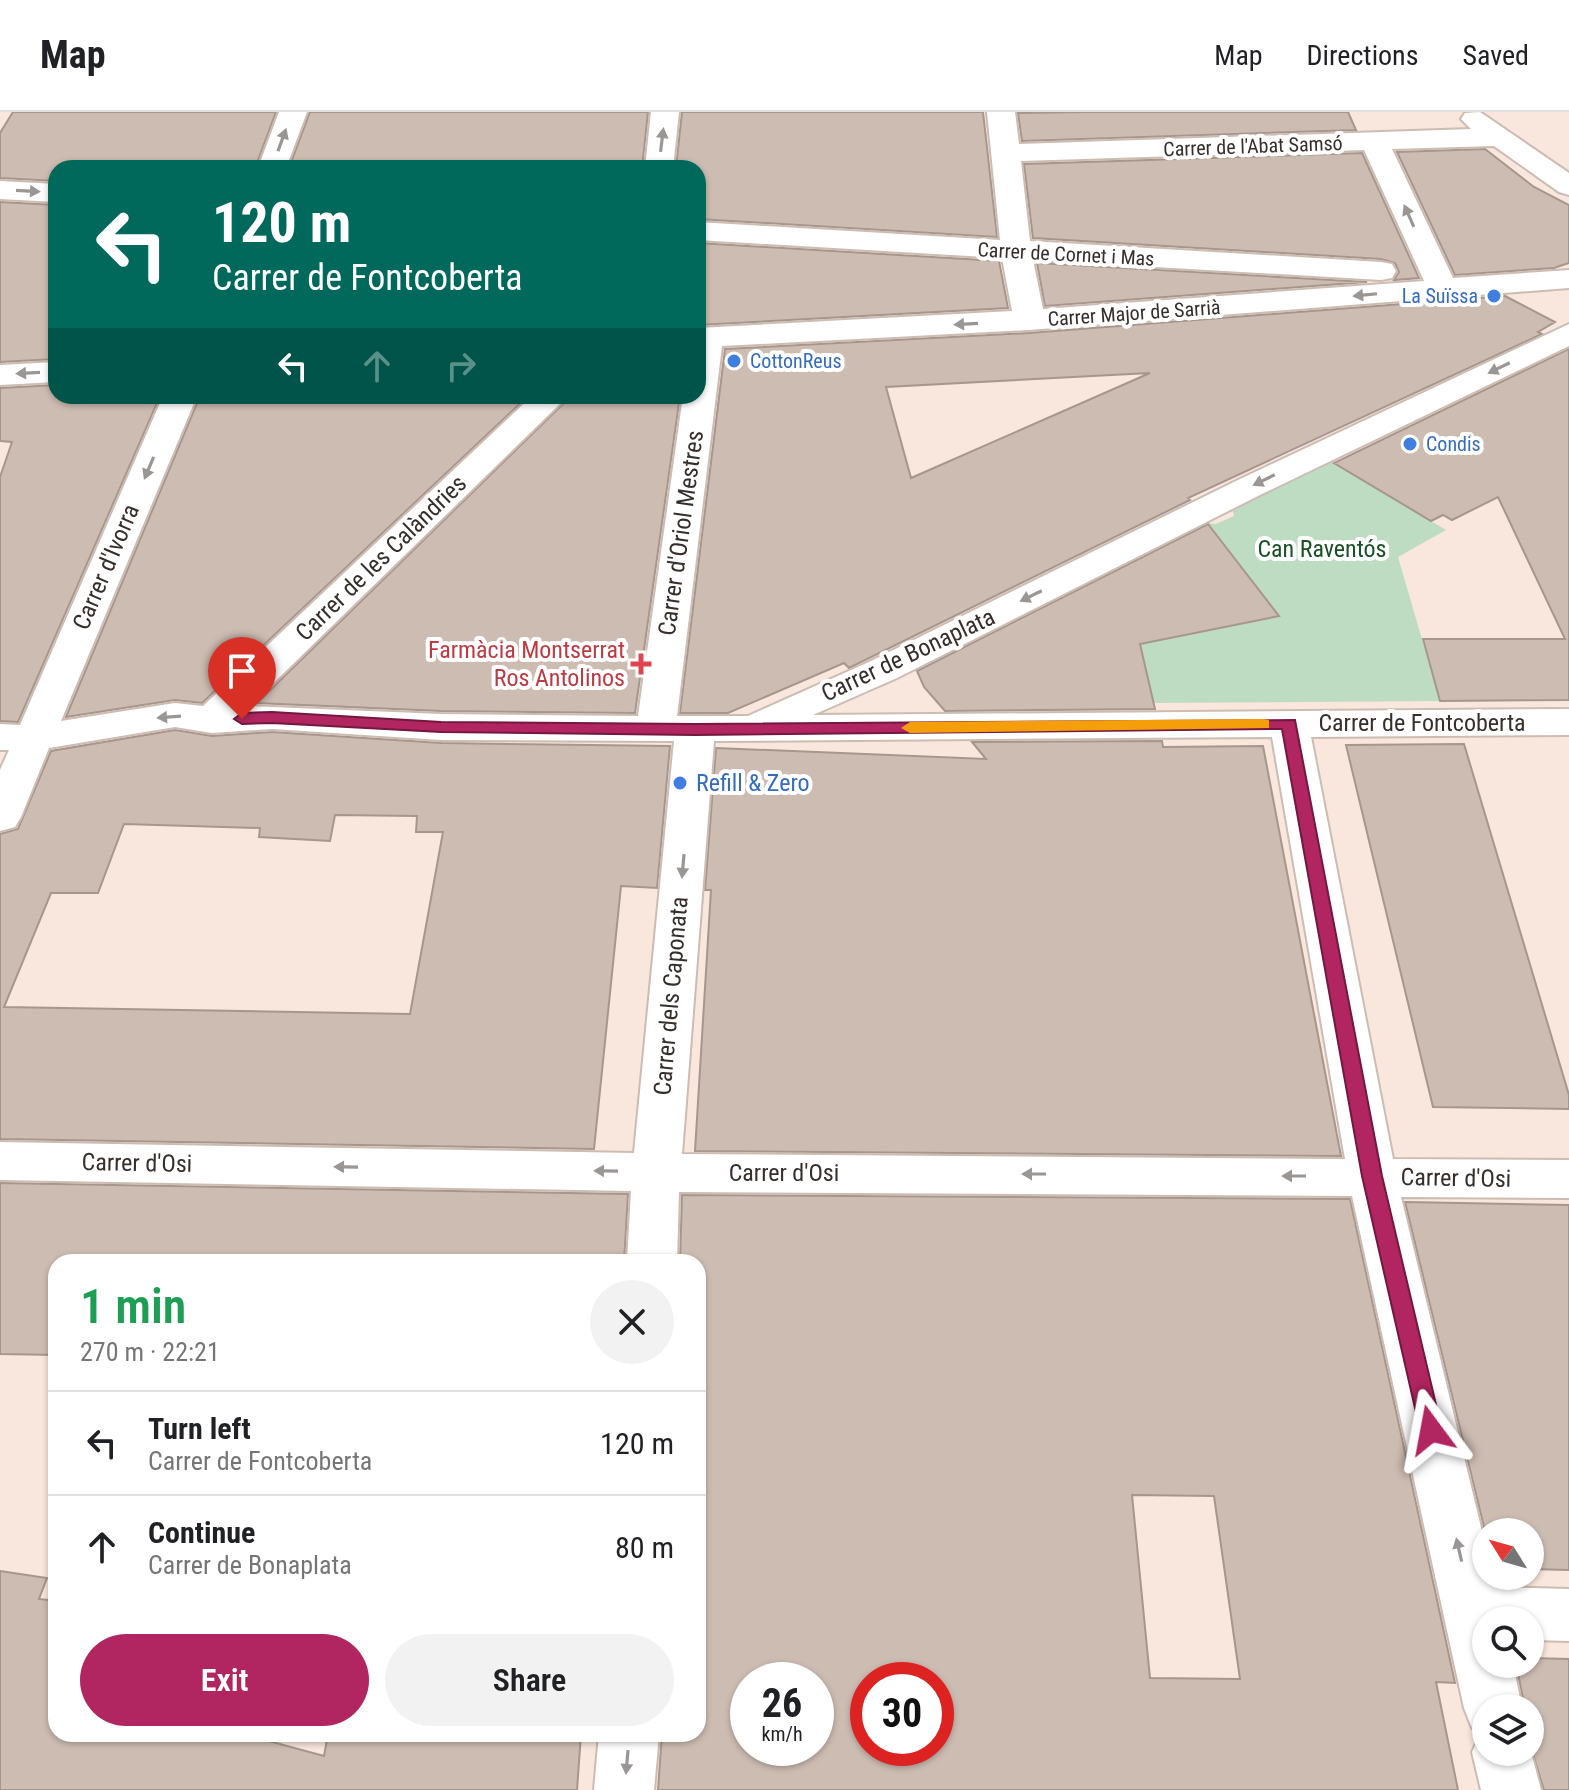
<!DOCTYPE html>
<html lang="en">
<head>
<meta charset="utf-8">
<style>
  body { margin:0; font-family:"Roboto Condensed",sans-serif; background:#f2f2f2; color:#202124; height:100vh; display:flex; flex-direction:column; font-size:30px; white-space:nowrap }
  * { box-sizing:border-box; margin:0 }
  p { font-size:26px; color:#757577 }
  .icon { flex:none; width:44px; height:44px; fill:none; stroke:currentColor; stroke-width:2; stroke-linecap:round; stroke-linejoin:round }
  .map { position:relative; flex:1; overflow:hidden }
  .panel { position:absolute; left:48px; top:1142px; width:658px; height:488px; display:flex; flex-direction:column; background:#fff; border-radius:24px; box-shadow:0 2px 6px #0004 }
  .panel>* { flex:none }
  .hud { position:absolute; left:48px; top:48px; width:658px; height:244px; border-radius:24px; box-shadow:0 2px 6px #0004; background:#00695c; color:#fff; overflow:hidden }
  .needle { width:52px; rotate:307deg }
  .controls { position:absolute; left:1472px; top:1406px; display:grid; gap:16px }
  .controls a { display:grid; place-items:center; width:72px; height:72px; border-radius:50%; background:#fff; box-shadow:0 2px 6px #0004; font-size:40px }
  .speed { position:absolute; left:730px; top:1550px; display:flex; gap:16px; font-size:40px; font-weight:700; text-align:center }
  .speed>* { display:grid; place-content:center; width:104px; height:104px; border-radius:50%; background:#fff; box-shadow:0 2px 6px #0004; line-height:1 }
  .speed small { font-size:20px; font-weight:400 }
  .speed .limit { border:12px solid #d22; background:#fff; color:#111 }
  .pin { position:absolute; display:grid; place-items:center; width:68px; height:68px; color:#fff; margin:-82px -34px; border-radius:50% 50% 50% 0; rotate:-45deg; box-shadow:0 0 8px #0007 }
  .pin .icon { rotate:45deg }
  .me { position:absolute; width:88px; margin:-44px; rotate:347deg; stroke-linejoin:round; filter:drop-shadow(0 0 6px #0008) }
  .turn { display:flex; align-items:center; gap:28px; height:168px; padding:0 32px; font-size:36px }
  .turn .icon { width:104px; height:104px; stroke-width:2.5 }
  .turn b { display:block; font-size:56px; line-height:68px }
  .lanes { display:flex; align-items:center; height:76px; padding:0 32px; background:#0003; justify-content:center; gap:40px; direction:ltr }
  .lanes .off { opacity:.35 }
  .round { display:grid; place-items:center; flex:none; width:84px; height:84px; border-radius:42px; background:#f2f2f2 }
  .head { display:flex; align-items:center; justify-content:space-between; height:136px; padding:0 32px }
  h1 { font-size:48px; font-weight:600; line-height:60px; color:#1e9e55 }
  .primary-button { display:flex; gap:16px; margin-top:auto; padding:16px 32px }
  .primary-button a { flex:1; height:92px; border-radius:48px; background:#b12560; color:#fff; font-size:32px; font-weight:600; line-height:92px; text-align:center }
  .primary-button a+a { background:#f2f2f2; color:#202124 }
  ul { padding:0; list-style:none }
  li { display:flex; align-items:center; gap:24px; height:104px; padding:0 32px; border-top:2px solid #e0e0e0 }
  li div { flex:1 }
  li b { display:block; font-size:30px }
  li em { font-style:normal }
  header { display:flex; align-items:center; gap:48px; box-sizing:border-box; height:112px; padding:0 40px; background:#fff; border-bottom:2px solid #e0e0e0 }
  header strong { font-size:38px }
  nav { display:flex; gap:44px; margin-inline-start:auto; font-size:28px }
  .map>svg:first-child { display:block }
</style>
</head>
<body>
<header>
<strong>Map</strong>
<nav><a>Map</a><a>Directions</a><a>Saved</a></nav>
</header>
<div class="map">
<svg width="1569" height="1678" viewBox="0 0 1569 1678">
  <rect width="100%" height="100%" fill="#f9e6dd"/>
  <!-- green -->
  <path fill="#bedcc1" d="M1330,349L1446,418L1398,445L1440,589L1153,591L1068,482L1116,456L1167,527L1278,504L1207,411L1216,412L1234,404L1232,396Z"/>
  <!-- building -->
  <path fill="#cdbcb2" stroke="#a7968d" stroke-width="2" fill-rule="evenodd" d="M13,0H276L255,56H56V69L0,66V21Z
    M310,0H648L642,56H289Z
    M682,0H983L997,125L698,107V56H676Z
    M1089,0H1348L1356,18L1022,29L1018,1Z
    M1485,37L1534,75L1569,93V151L1554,156L1455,163L1397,40Z
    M1362,41L1419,166L1394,168L1399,160L1395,151L1381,147L1033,126L1024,52Z
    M0,90L56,93V247L0,250Z
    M698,131L999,149L1008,196L698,213Z
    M1037,151L1367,170L1045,194Z
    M1505,184L1555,210L1538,220L1542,222L1188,386L1190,388L849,556L844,551L728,601H680L725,237L1029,221ZM1150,261L911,366L886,275Z
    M1569,237V588L1440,589L1423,527H1565L1498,385L1452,408L1443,403L1431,409L1334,351Z
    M56,273V284H160L18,610L0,609V365L12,330L0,329V276Z
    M200,284H528L202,591L175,588L66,605Z
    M571,284H680L635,601L441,599L257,591Z
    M1208,412L1279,504L1140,532L1155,597L945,599L924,575L917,559Z
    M175,618L212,624L272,620L441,631L670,634L657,776L621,774L594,1037L0,1027V722L18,717L51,639ZM335,703L417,704L416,720H443L410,902L4,895L51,781H98L124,712L260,716L259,725L330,729Z
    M1162,629L1163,635L1263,634L1341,1044L695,1039L711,778H705L716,636L986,647L972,630Z
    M1464,632L1569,983V997L1433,995L1346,633Z
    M0,1071L628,1082L624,1150H56V1243L0,1242Z
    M682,1083L1350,1087L1455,1571L1436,1570L1458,1678H658L662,1622H698V1150H680ZM1132,1383L1214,1384L1240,1567L1150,1566ZM748,1568H816V1636H748ZM868,1568H936V1636H868Z
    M1405,1090L1569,1093V1458L1530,1457V1420H1486V1423Z
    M0,1459L47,1466L39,1487L56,1489V1622H243L324,1644L328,1622H581L577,1678H0Z
    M1530,1546L1569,1547V1678H1544L1530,1633V1596H1525L1516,1552H1530Z"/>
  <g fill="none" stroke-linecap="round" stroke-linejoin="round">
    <!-- minor casing -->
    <g stroke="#cdbcb2" stroke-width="4">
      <path id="minor" d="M279,0H307L286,56H258Z
        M651,0H679L673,56H645Z
        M987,0H1015L1019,32L1471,17L1461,7L1465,1L1480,0L1569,61V83L1559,80L1494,34L1392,37L1453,166L1569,158V176L1029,218L722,234L677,604H748L869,550L1238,368L1569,212V234L1262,382L897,566L813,603L1569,597V623L1311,625L1393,1047L1569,1048V1086L1401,1085L1486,1436V1464H1493L1495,1475L1569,1477V1529L1530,1528V1508H1486V1552H1513L1522,1596H1486V1640H1530V1636L1541,1678H1481L1472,1640L1482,1619L1472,1616L1464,1596L1352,1084L679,1080L677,1150H627L631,1079L0,1068V1030L634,1041L674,629L441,628L272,617L212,621L175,615L49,636L21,705L15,715L0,719V658L9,638H0V612L20,613L163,284H197L61,609L175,591L203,594L532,284H568L250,594L441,602L638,604L683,284H698V216L1012,199L1002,146L698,128V110L1000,128ZM1364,38L1424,169L1043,197L1033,148L1381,168L1392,166L1396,159L1392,152L1381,150L1030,129L1021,49ZM1272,625L1345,1047L682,1042L714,629Z
        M0,69L56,72V90L0,87Z
        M56,250V270L0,273V253Z
        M599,1622H659L654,1678H594Z"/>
    </g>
    <!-- minor -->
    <use href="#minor" fill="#fff" fill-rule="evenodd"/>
  </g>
  <!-- one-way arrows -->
  <defs><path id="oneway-solid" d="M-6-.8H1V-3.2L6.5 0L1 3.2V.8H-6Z" transform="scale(2)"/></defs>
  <g fill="#9a9694">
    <use href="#oneway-solid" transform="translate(282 28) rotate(-70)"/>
    <use href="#oneway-solid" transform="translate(662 28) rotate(-83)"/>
    <use href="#oneway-solid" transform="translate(28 79) rotate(3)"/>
    <use href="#oneway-solid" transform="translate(1409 104) rotate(-114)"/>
    <use href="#oneway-solid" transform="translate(1365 183) rotate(174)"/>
    <use href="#oneway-solid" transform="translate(966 212) rotate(177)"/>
    <use href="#oneway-solid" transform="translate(1499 256) rotate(154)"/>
    <use href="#oneway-solid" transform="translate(28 261) rotate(177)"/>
    <use href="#oneway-solid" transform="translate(149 356) rotate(113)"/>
    <use href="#oneway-solid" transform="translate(1264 368) rotate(154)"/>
    <use href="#oneway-solid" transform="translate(1031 484) rotate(154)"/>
    <use href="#oneway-solid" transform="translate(169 605) rotate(176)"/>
    <use href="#oneway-solid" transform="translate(683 754) rotate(95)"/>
    <use href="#oneway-solid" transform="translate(346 1055) rotate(-179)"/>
    <use href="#oneway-solid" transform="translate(606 1059) rotate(-179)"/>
    <use href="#oneway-solid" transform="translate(1034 1062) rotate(-180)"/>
    <use href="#oneway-solid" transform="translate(1294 1064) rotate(-180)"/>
    <use href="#oneway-solid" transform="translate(1459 1438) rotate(-103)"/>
    <use href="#oneway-solid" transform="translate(627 1650) rotate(95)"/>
  </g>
  <!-- route -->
  <path fill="#b12560" stroke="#73183e" stroke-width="2" d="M272,600L441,610L695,612L1295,608L1382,1064L1442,1318L1439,1325L1431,1328L1423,1325L1420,1318L1362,1064L1282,617L695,623L441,620L272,611L242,612L234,607L242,601Z"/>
  <!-- slow -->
  <path fill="#f59e0b" d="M1263,607L1269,608V616L910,621L901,616L910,610Z"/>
  <!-- markers -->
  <g fill="#3f7fe0" stroke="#fff" stroke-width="3">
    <circle cx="1494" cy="184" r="8"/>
    <circle cx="734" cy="249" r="8"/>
    <circle cx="1410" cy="332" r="8"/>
    <circle cx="680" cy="671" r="8"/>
  </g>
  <path fill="#e0444e" stroke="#fff" stroke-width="3" d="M637 540h8v8h8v8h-8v8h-8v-8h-8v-8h8z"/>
  <g text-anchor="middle" stroke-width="8" stroke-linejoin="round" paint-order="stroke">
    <!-- far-street labels -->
    <g font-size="20" fill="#352e2a" stroke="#fff">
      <text transform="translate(1253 34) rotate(-2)" y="7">Carrer de l'Abat Samsó</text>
      <text transform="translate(1066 142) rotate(3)" y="7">Carrer de Cornet i Mas</text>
      <text transform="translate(1134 201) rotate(-4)" y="7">Carrer Major de Sarrià</text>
    </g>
    <!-- far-shop labels -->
    <g font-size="20" fill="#366cbe" stroke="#fff" text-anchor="start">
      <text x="1478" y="191" text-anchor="end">La Suïssa</text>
      <text x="750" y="256">CottonReus</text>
      <text x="1426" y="339">Condis</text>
    </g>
    <!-- street labels -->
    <g font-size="24" fill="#352e2a" stroke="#fff">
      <text transform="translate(681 421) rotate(-82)" y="8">Carrer d'Oriol Mestres</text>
      <text transform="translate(381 446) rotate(-44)" y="8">Carrer de les Calàndries</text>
      <text transform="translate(106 455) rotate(-67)" y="8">Carrer d'Ivorra</text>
      <text transform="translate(908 543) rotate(-25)" y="8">Carrer de Bonaplata</text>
      <text x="1422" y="619">Carrer de Fontcoberta</text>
      <text transform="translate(671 884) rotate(-85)" y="8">Carrer dels Caponata</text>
      <text transform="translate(137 1051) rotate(1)" y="8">Carrer d'Osi</text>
      <text x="784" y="1069">Carrer d'Osi</text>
      <text transform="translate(1456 1066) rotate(1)" y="8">Carrer d'Osi</text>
    </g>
    <!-- park labels -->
    <g font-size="24" fill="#185125" stroke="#fff">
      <text x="1322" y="445">Can Raventós</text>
    </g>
    <!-- health labels -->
    <g font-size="24" fill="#be3a42" stroke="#fff" text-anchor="end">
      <text x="625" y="546">Farmàcia Montserrat<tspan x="625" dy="28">Ros Antolinos</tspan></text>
    </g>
    <!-- shop labels -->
    <g font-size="24" fill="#366cbe" stroke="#fff" text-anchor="start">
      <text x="696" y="679">Refill &amp; Zero</text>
    </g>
  </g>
</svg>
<div class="controls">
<a><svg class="needle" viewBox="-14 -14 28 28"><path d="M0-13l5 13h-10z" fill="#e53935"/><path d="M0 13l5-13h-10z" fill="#757577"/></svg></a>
<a><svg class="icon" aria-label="search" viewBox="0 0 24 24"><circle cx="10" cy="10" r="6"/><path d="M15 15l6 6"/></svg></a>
<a><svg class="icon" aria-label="layers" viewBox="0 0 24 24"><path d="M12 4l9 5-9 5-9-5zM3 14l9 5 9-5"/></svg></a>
</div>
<div class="speed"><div>26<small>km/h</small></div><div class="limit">30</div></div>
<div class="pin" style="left:242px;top:607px;background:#d93025"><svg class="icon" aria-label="arrive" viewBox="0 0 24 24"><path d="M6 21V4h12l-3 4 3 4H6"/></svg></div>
<svg class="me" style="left:1431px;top:1318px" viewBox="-20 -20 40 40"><path d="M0-17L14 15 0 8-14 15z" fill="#b12560" stroke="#fff" stroke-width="4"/></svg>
<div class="hud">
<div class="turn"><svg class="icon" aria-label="left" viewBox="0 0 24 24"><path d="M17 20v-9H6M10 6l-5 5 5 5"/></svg><div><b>120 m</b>Carrer de Fontcoberta</div></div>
<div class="lanes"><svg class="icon" aria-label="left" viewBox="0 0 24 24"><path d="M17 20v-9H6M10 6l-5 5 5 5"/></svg><svg class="icon off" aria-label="ahead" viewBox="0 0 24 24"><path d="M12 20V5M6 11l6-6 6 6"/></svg><svg class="icon off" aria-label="right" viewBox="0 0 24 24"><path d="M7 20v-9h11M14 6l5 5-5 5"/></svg></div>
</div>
<section class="panel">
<div class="head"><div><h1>1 min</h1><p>270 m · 22:21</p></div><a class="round"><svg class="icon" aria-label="close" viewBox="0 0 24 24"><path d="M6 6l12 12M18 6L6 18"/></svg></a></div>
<ul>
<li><svg class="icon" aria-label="left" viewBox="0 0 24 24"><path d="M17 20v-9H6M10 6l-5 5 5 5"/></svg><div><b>Turn left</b><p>Carrer de Fontcoberta</p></div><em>120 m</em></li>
<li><svg class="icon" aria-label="ahead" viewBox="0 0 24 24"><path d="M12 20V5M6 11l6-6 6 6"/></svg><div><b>Continue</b><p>Carrer de Bonaplata</p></div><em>80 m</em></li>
</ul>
<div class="primary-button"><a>Exit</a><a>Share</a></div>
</section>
</div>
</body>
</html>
